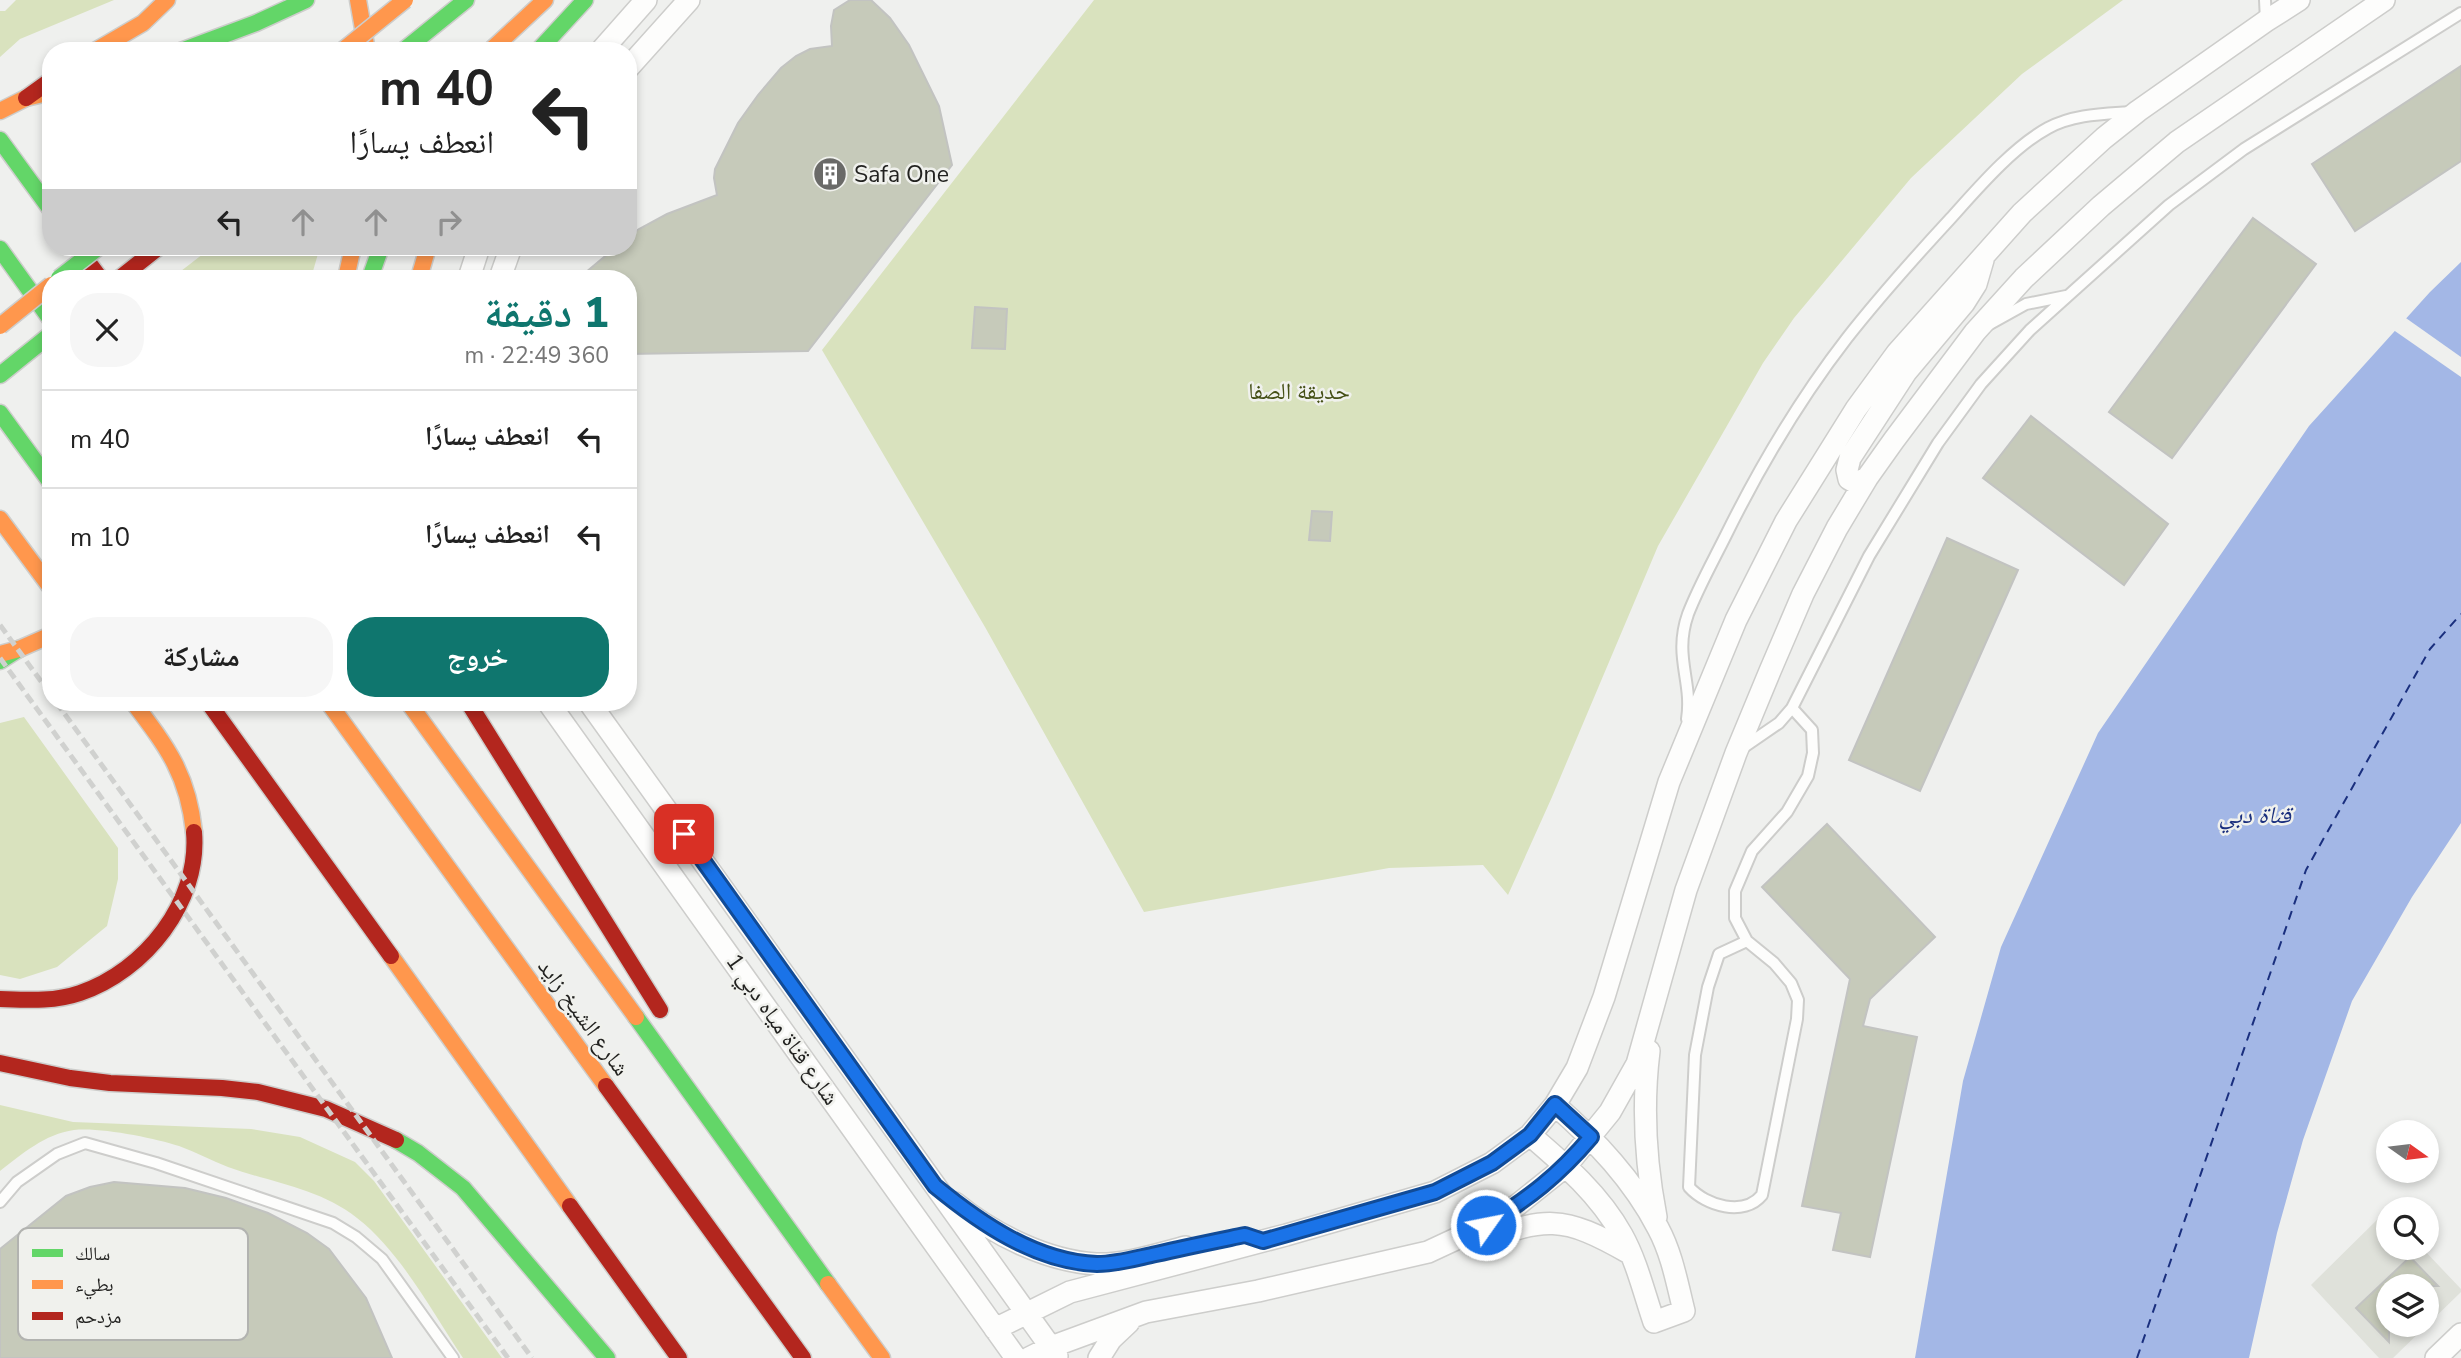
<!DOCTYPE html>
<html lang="ar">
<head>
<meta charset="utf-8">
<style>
  body { margin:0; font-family:"Nunito Sans","Noto Naskh Arabic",sans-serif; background:#f6f6f6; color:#222; direction:rtl; height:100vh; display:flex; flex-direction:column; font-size:26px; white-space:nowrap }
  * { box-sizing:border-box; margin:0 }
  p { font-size:23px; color:#767676 }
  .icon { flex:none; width:38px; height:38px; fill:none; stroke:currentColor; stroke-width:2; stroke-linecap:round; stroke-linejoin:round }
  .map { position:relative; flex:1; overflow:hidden; direction:ltr }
  .sheet { position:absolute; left:42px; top:270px; width:595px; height:441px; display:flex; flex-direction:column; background:#fff; border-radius:28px; box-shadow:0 4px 10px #0003; direction:rtl }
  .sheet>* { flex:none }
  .hud { position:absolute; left:42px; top:42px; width:595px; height:214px; border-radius:28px; box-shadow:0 4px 10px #0003; direction:rtl; background:#fff; color:#222; overflow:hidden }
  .needle { width:46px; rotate:104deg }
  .tools { position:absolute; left:2376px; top:1120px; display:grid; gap:14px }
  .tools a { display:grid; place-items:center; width:63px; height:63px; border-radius:50%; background:#fff; box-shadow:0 4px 10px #0003; font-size:35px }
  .pin { position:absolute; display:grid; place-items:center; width:60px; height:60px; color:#fff; margin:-30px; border-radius:14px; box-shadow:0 4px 10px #0006 }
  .me { position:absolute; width:77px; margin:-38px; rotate:57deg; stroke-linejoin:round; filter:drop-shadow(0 0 5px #0008) }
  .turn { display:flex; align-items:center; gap:24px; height:147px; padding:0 28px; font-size:32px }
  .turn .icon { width:91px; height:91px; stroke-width:2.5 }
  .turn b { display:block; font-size:49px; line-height:60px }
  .lanes { display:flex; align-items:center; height:66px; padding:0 28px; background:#0003; justify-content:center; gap:35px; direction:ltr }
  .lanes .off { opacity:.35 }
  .round { display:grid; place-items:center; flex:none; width:74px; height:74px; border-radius:28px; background:#f6f6f6 }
  .headline { display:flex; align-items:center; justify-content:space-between; height:119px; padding:0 28px }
  h1 { font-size:42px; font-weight:800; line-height:52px; color:#0f766e }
  .action { display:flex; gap:14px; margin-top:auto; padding:14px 28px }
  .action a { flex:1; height:80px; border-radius:28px; background:#0f766e; color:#fff; font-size:28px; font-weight:800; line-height:80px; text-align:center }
  .action a+a { background:#f6f6f6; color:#222 }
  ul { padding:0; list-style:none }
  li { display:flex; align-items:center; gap:21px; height:98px; padding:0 28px; border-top:2px solid #e0e0e0 }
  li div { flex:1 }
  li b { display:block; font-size:26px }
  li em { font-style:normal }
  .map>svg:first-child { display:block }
</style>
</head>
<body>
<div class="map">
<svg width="2461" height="1358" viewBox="0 0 2461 1358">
  <rect width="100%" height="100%" fill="#eff0ee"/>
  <!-- built -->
  <path fill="#dfe1da" d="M2387,1210L2389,1213V1248H2422L2461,1289V1292L2427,1325V1286H2389V1325H2427L2393,1358H2379L2311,1285Z"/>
  <!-- green -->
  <path fill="#d9e2be" d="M16,0H114L20,39L0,57V11H5Z
    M1094,0H2123L2022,74L1911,178L1794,318L1763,363L1658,546L1552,797L1508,895L1483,865L1389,868L1144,912L985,627L822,350Z
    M212,247H320L311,278H172Z
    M24,717L118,848V879L107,926L57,967L20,979L0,975V723Z
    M0,1105L73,1122L251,1129L300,1137L355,1162L374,1181L502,1358H463C432,1312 401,1252 357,1218C319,1188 272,1183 228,1167C212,1161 196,1152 179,1146C154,1138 100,1127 74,1130C45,1134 22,1154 0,1171Z"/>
  <!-- water -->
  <path fill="#a3b7e6" d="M2461,262V823L2412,897L2352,1001L2303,1140L2277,1233L2249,1358H1915L1963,1081L2001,947L2098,733L2309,426L2430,292Z"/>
  <!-- pier -->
  <path fill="#eff0ee" d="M2403,316L2461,357V377L2392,329Z"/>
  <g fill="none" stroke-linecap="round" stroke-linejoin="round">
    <!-- ferry -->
    <path stroke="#1a2f7e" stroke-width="2" stroke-dasharray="9 7" stroke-linecap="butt" d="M2137,1358L2306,870L2430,649L2461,614"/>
  </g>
  <!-- building -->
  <path fill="#c6caba" stroke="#c2c3c1" stroke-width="2" d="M850,0H871L890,18L909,45L939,106L952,165L808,351L628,354V278H579L616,247H628V237L639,229L667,214L717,195L714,178L715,169L738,123L758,95L781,68L796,56L810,49L832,46L831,26L834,10Z
    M2461,66V161L2355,231L2312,164Z
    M2253,218L2316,264L2172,458L2109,412Z
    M975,307L1007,309L1005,349L972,348Z
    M2031,416L2168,524L2124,585L1983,478Z
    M1312,511L1332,512L1330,541L1309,540Z
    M1947,538L2018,570L1920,791L1849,760Z
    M1827,824L1935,937L1870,999L1863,1026L1917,1037L1870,1257L1833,1250L1841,1213L1802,1206L1850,979L1762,887Z
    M114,1182L185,1188L226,1198L268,1213L307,1233L329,1249L366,1298L392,1358H0V1249L66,1196L90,1187Z
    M2410,1257L2438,1286H2389V1342L2356,1308Z"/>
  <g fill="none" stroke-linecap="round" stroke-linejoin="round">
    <!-- lane casing -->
    <g stroke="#cdcdcb" stroke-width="14">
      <path id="lane" d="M2265,0L2266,21
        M1990,324L2026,304L2066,296
        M1687,719C1693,681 1673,657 1688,614C1698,588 1712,563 1725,537C1759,468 1799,400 1847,338C1880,296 1915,257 1951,218C1978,188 2013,147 2048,128C2074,114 2104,114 2131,112
        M1741,749L1779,723L1792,708L1869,556L1938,443L1981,384L2030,330L2169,205L2244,149L2461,13
        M1747,941L1719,954L1708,987L1695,1055L1689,1187C1706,1206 1744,1217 1762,1195L1797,1019L1798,1000L1791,983L1774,963L1747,941L1735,918V891L1752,851L1787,812L1808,776L1813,753L1812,730L1792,708
        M0,1202L17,1182L57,1154L85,1143L156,1163L333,1223L356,1237L382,1259L453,1358"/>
    </g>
    <!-- street casing -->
    <g stroke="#cdcdcb" stroke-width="24">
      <path id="street" d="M601,51L646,0
        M628,68L689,0
        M469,278L479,247
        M500,278L511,247
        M1867,478L1856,483L1849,479L1847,470L1850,458L1906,372L1964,303L1976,284L1983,260
        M548,702L1016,1358
        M589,702L1057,1356
        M1649,1051C1642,1108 1645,1160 1656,1217
        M1530,1135C1565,1165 1599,1194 1622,1235C1637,1262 1644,1293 1654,1322L1684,1311C1677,1283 1672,1254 1658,1228C1633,1180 1596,1141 1555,1105
        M955,1203C993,1234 1046,1261 1096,1264C1126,1265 1158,1254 1186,1247
        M1472,1245C1545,1216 1562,1214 1631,1254
        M995,1329L1070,1292L1286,1235L1435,1192L1492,1163L1530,1135L1555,1105L1577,1068L1604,997L1669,782L1736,620L1786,521L1856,409L1897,353L2022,213L2104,138L2138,111L2266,21L2299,0
        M1029,1358L1051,1347L1146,1312L1258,1291L1428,1252L1486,1225L1516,1206L1566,1166L1610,1112L1637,1064L1686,890L1736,753L1770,671L1803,594L1837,528L1867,478L1894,440L1975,332L2024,278L2101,206L2177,142L2384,0
        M1099,1358L1111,1339L1129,1322
        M2436,1358L2461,1334"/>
    </g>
    <!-- fast casing -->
    <g stroke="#cdcdcb" stroke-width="19">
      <path id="fast" d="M181,51L256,23L306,0
        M403,51L466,0
        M538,51L585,0
        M0,140L51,210
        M0,249L51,320
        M370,278L381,247
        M0,375L51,334
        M0,413L51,483
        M0,661L19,649
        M636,1017L828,1284
        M396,1140L418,1153L463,1188L607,1358"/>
    </g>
    <!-- slow casing -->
    <g stroke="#cdcdcb" stroke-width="19">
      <path id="slow" d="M358,0L367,51
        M95,51L143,23L167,0
        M490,51L545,0
        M0,111L26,98L47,93
        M346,278L353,247
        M419,278L428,247
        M0,519L51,588
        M0,654L19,649L51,635
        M133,702C167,747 188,774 194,832
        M328,702L606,1086
        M408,702L636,1017
        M391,956L570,1206
        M828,1284L882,1358"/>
    </g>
    <!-- jam casing -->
    <g stroke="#cdcdcb" stroke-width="19">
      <path id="jam" d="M26,98L51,80
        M77,247L100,278
        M120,278L159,247
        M208,702L391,956
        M468,702L660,1010
        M0,999C27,1000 54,1002 80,993C145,971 200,902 194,832
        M0,1063L70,1078L110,1083L222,1088L258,1092L326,1109L396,1140
        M606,1086L803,1358
        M570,1206L679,1358"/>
    </g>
    <!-- lane -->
    <use href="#lane" stroke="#fdfdfc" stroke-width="10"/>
    <!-- street -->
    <use href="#street" stroke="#fdfdfc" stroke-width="21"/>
    <!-- fast -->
    <use href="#fast" stroke="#63d668" stroke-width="16"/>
    <!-- slow -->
    <use href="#slow" stroke="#ff974d" stroke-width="16"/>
    <!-- jam -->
    <use href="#jam" stroke="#b3261e" stroke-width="16"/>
    <!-- rail -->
    <path stroke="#d0d1cf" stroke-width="5" stroke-dasharray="10 5" stroke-linecap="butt" d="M0,625L51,695
      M0,658L508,1358
      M56,702L532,1358"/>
    <!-- fast-bridge casing -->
    <g stroke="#cdcdcc" stroke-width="19" stroke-linecap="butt">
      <path id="fast-bridge" d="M59,278L99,247"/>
    </g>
    <!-- slow-bridge casing -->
    <g stroke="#cdcdcc" stroke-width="19" stroke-linecap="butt">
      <path id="slow-bridge" d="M342,51L405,0
        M0,326L51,285"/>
    </g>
    <!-- fast-bridge -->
    <use href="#fast-bridge" stroke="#63d668" stroke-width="16"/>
    <!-- slow-bridge -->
    <use href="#slow-bridge" stroke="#ff974d" stroke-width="16"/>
  </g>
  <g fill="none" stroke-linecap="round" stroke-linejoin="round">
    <!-- route casing -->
    <g stroke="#114b97" stroke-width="18">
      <path id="route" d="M684,834L935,1186C980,1223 1036,1262 1097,1264C1117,1264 1137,1258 1156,1254C1186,1247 1216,1241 1245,1235L1263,1241L1435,1192L1492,1163L1530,1135L1555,1104L1591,1137C1558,1176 1529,1198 1486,1225"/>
    </g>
    <!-- route -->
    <use href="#route" stroke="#1a73e8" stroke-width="12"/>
  </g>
  <!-- icons -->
  <defs>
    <g id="building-disc" transform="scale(1.75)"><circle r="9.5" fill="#6a6a68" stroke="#f0f1ed"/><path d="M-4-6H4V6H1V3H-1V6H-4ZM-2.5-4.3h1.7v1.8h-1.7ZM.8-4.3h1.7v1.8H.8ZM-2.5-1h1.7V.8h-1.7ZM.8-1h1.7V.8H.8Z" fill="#fff"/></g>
  </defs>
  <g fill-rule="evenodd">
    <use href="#building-disc" x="830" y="174"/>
  </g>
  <g text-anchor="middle" stroke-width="5" stroke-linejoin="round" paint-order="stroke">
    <!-- poi labels -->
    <g font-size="23" fill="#222220" stroke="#f0f1ed" text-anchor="start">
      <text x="854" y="182">Safa One</text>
    </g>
    <!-- park labels -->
    <g font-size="23" fill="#444f15" stroke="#f0f1ed">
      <text x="1299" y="399">حديقة الصفا</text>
    </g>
    <!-- street labels -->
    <g font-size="23" fill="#222220" stroke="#f0f1ed">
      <text transform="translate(584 1017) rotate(54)" y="8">شارع الشيخ زايد</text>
      <text transform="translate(783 1029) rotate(55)" y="8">شارع قناة مياه دبي 1</text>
    </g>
    <!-- water labels -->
    <g font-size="24" font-style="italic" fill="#1a2f7e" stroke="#f0f1ed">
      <text x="2255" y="823">قناة دبي</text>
    </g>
  </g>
  <!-- legend -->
  <rect x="18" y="1228" width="230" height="112" rx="10" fill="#f0f1ed" stroke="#b2b3b0" stroke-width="2"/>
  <rect x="32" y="1249" width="31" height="8" fill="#63d668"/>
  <rect x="32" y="1280" width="31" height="9" fill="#ff974d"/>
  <rect x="32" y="1312" width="31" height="8" fill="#b3261e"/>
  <g font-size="19" fill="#222220">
    <text x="75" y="1260">سالك</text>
    <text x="75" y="1291">بطيء</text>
    <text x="75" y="1323">مزدحم</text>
  </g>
</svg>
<div class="tools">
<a><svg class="needle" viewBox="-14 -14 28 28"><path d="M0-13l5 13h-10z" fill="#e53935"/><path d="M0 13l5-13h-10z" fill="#767676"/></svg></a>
<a><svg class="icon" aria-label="search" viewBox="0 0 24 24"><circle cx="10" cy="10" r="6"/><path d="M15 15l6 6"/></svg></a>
<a><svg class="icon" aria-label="layers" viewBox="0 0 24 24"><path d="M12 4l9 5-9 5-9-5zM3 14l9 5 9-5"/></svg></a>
</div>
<div class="pin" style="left:684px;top:834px;background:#d93025"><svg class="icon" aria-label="arrive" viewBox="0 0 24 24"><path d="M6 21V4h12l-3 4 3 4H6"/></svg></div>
<svg class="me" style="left:1486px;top:1225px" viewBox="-20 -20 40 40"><circle r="17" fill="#1a73e8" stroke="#fff" stroke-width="3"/><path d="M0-11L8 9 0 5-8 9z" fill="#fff"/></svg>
<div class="hud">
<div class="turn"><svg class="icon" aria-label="left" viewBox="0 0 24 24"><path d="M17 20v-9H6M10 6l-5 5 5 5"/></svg><div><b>40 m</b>انعطف يسارًا</div></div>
<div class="lanes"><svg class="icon" aria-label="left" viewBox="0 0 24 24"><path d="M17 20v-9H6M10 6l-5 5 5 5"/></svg><svg class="icon off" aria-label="ahead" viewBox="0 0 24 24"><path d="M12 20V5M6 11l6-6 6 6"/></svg><svg class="icon off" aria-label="ahead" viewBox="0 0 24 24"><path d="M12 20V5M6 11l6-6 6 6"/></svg><svg class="icon off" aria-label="right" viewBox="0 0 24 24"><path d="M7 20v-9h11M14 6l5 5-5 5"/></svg></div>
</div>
<section class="sheet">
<div class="headline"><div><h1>1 دقيقة</h1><p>360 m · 22:49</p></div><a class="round"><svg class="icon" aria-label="close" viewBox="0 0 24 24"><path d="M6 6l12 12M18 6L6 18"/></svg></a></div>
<ul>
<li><svg class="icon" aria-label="left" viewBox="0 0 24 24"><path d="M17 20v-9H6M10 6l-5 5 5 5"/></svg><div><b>انعطف يسارًا</b></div><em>40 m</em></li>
<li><svg class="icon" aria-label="left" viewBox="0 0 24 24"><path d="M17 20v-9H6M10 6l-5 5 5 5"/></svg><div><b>انعطف يسارًا</b></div><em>10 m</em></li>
</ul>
<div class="action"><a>خروج</a><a>مشاركة</a></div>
</section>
</div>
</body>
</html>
